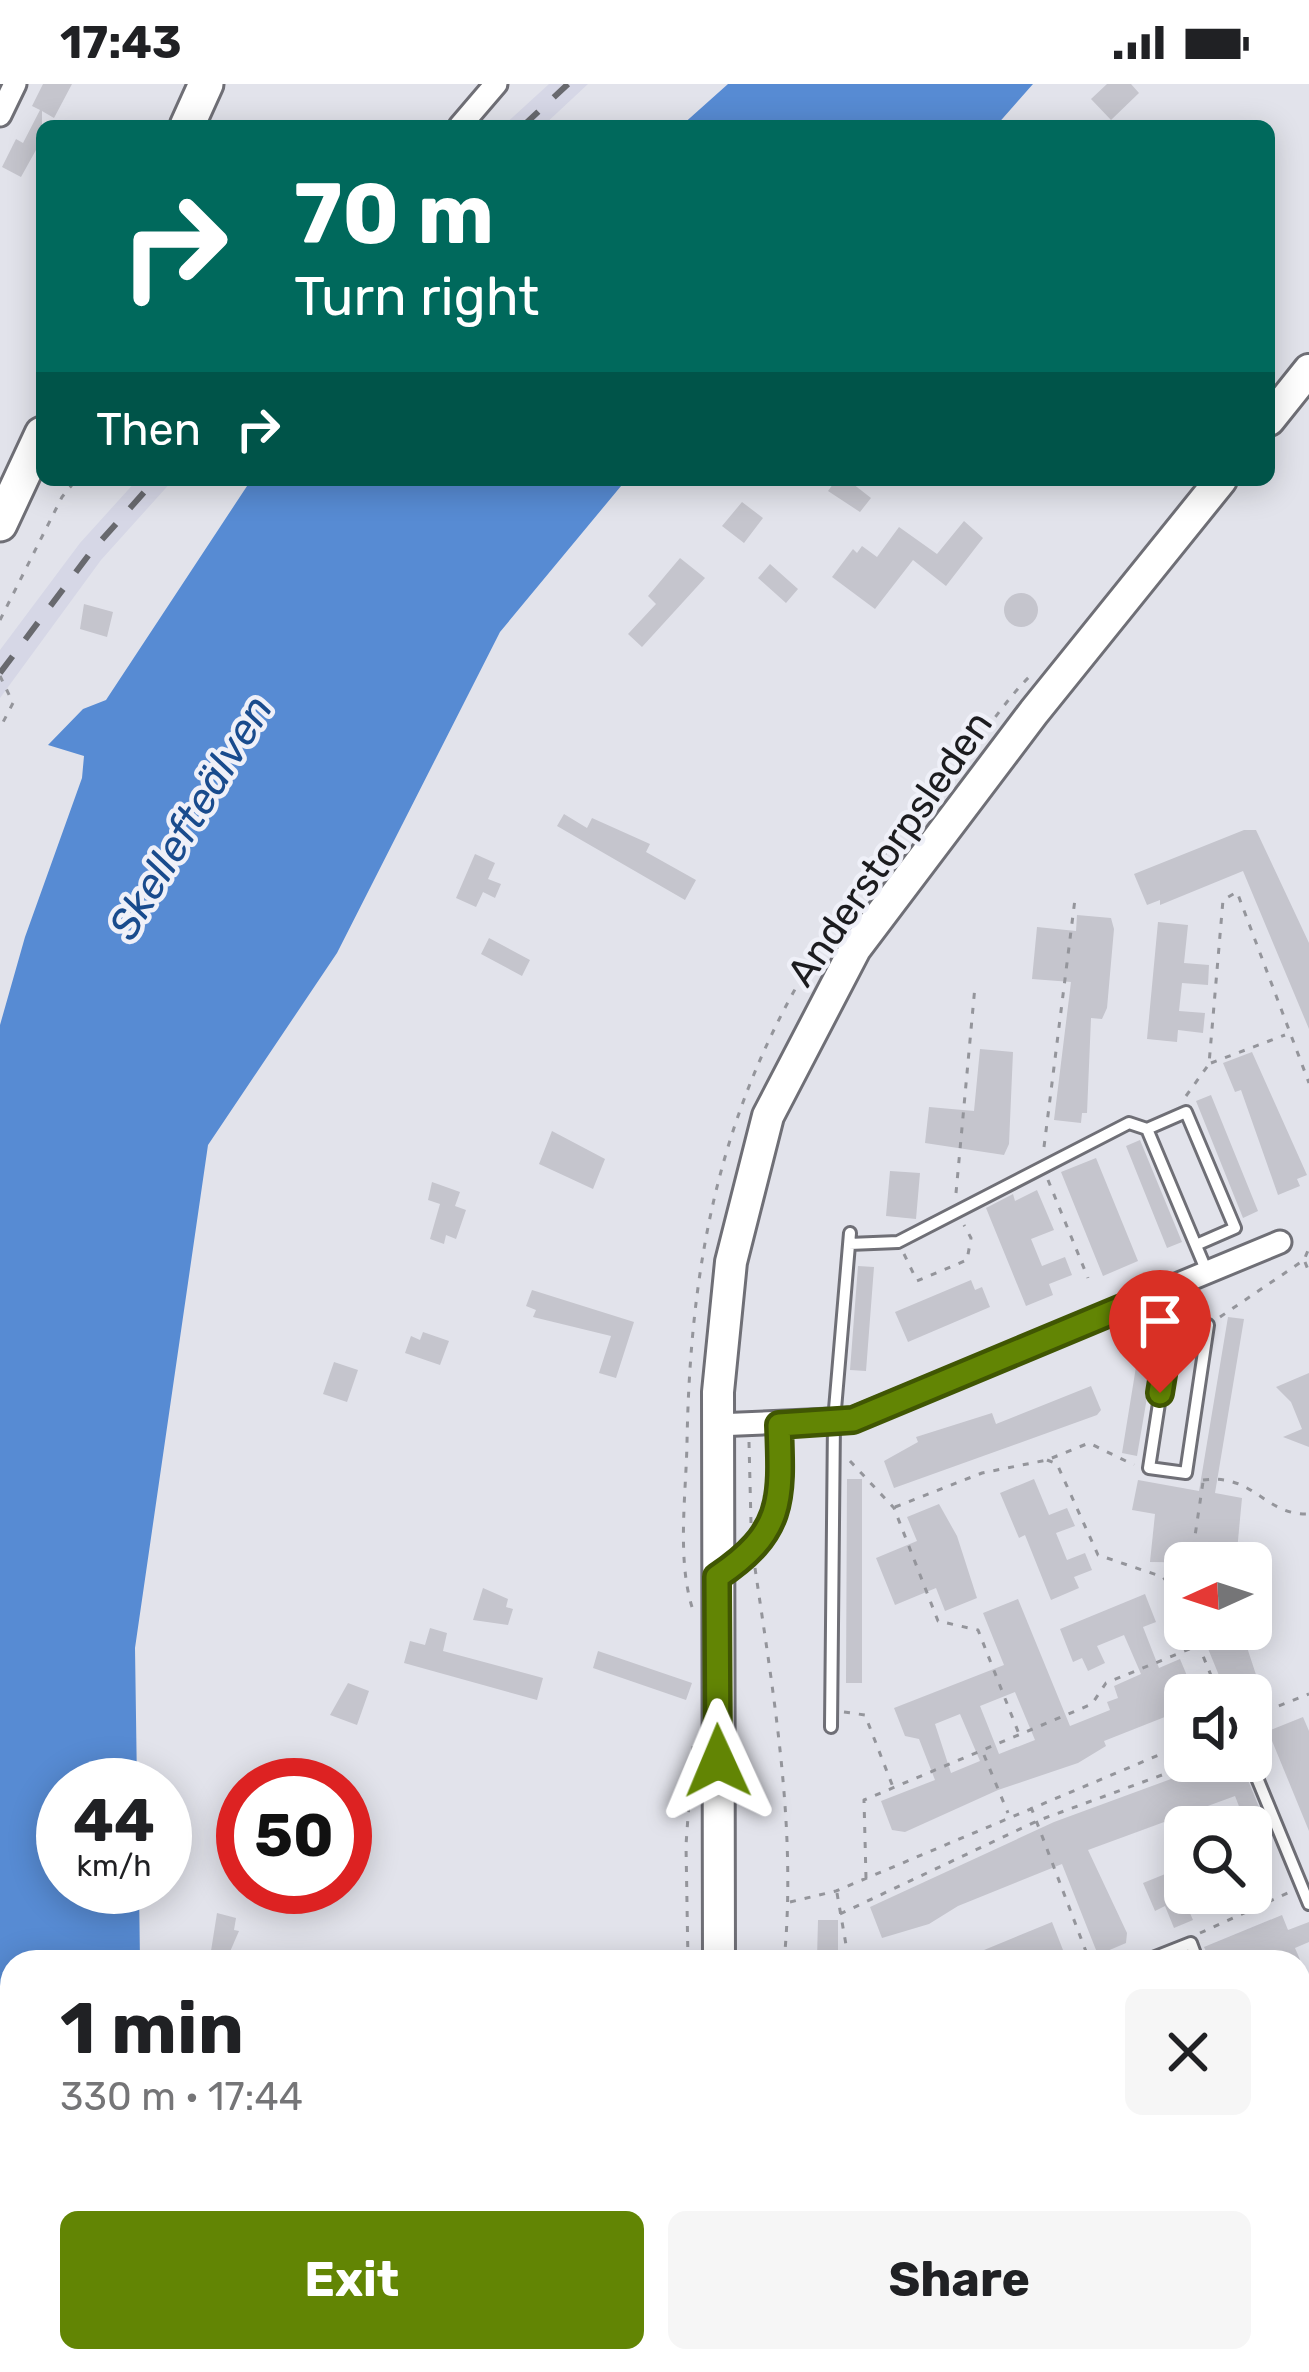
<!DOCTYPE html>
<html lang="en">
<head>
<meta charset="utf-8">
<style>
  body { margin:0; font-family:Rubik,sans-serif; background:#f6f6f6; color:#202124; height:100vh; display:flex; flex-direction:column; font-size:45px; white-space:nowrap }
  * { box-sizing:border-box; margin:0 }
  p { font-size:39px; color:#757577 }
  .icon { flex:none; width:66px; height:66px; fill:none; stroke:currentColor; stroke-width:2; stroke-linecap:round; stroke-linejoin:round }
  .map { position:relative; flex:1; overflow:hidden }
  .side { position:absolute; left:0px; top:1866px; width:1311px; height:423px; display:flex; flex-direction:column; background:#fff; border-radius:36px 36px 0 0; box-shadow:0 6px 30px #0003 }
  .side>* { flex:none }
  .hud { position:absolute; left:36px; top:36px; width:1239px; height:366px; border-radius:18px; box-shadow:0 6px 30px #0003; background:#00695c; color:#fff; overflow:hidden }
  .needle { width:78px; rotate:267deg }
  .tools { position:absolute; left:1164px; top:1458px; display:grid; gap:24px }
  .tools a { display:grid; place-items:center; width:108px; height:108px; border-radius:18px; background:#fff; box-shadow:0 6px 30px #0003; font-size:60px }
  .speed { position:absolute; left:36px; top:1674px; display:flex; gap:24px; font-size:60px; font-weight:700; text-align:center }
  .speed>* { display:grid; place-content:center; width:156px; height:156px; border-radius:50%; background:#fff; box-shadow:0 6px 30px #0003; line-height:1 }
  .speed small { font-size:30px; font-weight:400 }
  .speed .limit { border:18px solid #d22; background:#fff; color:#111 }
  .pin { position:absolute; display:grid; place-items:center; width:102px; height:102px; color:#fff; margin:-123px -51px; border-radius:50% 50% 50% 0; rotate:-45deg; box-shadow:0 0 12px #0007 }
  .pin .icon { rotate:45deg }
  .me { position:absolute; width:132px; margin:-66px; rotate:359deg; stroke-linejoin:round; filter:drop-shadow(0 0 9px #0008) }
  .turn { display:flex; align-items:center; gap:42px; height:252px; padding:0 60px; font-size:54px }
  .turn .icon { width:156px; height:156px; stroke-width:2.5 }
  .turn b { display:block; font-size:84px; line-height:102px }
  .then { display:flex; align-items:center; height:114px; padding:0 60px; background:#0003; gap:24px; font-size:45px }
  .round { display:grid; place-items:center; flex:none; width:126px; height:126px; border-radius:18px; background:#f6f6f6 }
  .summary { display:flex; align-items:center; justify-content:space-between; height:204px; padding:0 60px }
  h1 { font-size:72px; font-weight:700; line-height:90px }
  .primary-button { display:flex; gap:24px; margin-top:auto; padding:24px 60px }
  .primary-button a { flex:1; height:138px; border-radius:18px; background:#628504; color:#fff; font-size:48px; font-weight:700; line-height:138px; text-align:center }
  .primary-button a+a { background:#f6f6f6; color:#202124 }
  .status { display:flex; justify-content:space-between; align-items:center; height:84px; padding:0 60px; background:#fff; direction:ltr }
  .status svg { height:33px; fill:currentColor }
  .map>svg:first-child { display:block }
</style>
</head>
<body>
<div class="status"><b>17:43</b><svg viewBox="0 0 49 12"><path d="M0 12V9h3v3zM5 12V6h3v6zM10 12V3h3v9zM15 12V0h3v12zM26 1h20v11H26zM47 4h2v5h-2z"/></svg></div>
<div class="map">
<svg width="1309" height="2288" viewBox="0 0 1309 2288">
  <rect width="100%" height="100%" fill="#e2e3eb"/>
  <!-- built -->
  <path fill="#d6d7e6" d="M549,0H588L543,42H503Z
    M137,396H173L101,476L0,614V566L80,459Z"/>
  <!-- water -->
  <path fill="#578bd3" d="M728,0H1033L996,42H681Z
    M251,396H626L500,548L337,869L208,1061L135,1564L137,1701H63V1803H139L140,1878H12V2277H234L238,2288H0V941L25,853L82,694L84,672L48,661L83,625L106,616Z"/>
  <!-- building -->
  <path fill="#c5c5cd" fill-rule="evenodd" d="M43,0H72L54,34L42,27V69L36,66L21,93L2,83L16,55L23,59L40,26L32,22Z
    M1107,0H1131L1139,9L1111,36L1091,15Z
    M836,396H848L871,414L860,428L828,407Z
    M742,418L763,434L744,459L722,442Z
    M964,437L983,454L946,502L913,476L875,525L832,493L853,465L857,469L862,462L877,473L899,443L937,470Z
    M680,474L705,494L642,563L628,550L656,520L648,512Z
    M770,480L798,505L786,519L758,494Z
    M1004 526a17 17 0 1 1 34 0a17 17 0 1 1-34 0Z
    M84,520L113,528L107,553L80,545Z
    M564,730L587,744L592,734L650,760L646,768L696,796L685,816L557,742Z
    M1244,746H1256L1309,859V945L1243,787L1160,821V816L1147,821L1134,790Z
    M475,770L495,779L488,795L501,800L495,814L483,808L476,823L456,814Z
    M1077,831L1111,834L1114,845L1107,924L1102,935L1091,934L1087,1029H1082L1081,1039L1054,1036L1071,898L1032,895L1037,843L1076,847Z
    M1158,838L1188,841L1184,879L1209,881L1208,901L1182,899L1179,927L1205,929L1203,949L1178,946L1177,958L1147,955Z
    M489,854L530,876L522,892L481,870Z
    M980,965L1013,968L1009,1060L1004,1071L925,1059L929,1023L974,1027Z
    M1252,968L1307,1091L1297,1095L1300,1102L1278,1111L1241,1006L1235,1008L1223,979Z
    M1211,1011L1258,1127L1243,1134L1196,1017Z
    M552,1047L605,1075L593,1105L539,1080Z
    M1140,1056L1182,1158L1167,1164L1126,1062Z
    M1096,1074L1138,1177L1103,1192L1061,1088Z
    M890,1087L920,1089L916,1135L886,1132Z
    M432,1098L460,1108L455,1122L466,1126L456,1155L446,1151L444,1160L430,1155L440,1120L428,1116Z
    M1037,1106L1054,1146L1031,1155L1042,1182L1065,1173L1072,1191L1049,1200L1053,1211L1026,1222L986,1124L1013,1110L1015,1117Z
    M858,1182L874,1183L866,1287L850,1286Z
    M971,1196L975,1206L982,1203L990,1223L908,1258L895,1228Z
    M532,1206L634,1238L616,1294L599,1289L611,1252L533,1233L536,1226L526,1222Z
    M1228,1233L1244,1235L1215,1409L1242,1414L1237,1467H1232L1230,1479L1150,1478L1155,1430L1132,1426L1138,1396L1199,1407Z
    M1142,1246L1158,1249L1137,1372L1122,1369Z
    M423,1248L449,1257L440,1281L405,1269L411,1252L420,1256Z
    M334,1278L358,1286L347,1318L323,1310Z
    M1309,1289V1363L1283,1353L1302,1345L1291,1318L1276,1303Z
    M1091,1302L1101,1326L1097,1331L894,1404L884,1377L918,1358L916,1353L992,1329L996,1340Z
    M847,1395H862V1599H846Z
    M1034,1395L1049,1431L1067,1424L1075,1442L1056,1449L1067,1476L1085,1469L1092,1486L1074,1493L1079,1504L1051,1516L1025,1451L1019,1454L1000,1409Z
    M939,1420L957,1452L977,1514L945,1527L936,1504L895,1521L876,1474L917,1457L907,1433Z
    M483,1504L508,1515L506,1523L513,1525L508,1541L473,1536Z
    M1145,1510L1156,1538L1143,1543L1159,1584L1180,1575L1195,1611H1185V1625L1104,1657L1106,1662L1078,1679L998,1706L905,1748L892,1746L881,1717L935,1696L919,1655L905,1652L894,1624L1004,1581L983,1529L1018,1515L1070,1642L1110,1626L1107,1618L1118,1614L1114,1602L1141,1590L1124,1551L1097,1562L1105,1579L1088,1587L1082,1574L1073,1578L1060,1545ZM1015,1608L1035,1656L999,1670L980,1622ZM960,1630L980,1677L951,1689L935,1640Z
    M430,1544L447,1549L443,1567L543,1594L537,1616L404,1579L410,1557L425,1561Z
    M1200,1545H1241L1261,1606L1227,1611Z
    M598,1567L692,1599L686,1616L593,1584Z
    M348,1599L369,1607L357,1641L330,1631Z
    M1303,1633L1309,1647V1747L1268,1647Z
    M1220,1677H1240L1266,1740L1247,1743L1235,1712L1088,1766L1127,1849L1126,1859L1098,1871L1062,1780L958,1822L929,1840L882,1854L870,1823L1054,1738Z
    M1185,1782V1818L1193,1836L1174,1844L1165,1822L1155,1827L1143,1799Z
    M217,1829L236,1834L234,1846L239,1847L229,1870L211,1867Z
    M1282,1831L1288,1846L1309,1838V1858L1295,1864L1301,1878H1211L1204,1863Z
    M818,1836H838V1875H817Z
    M1052,1838L1063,1866L1034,1878H955Z"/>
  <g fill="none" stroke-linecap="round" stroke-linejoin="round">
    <!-- service casing -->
    <g stroke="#6f6f76" stroke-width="16">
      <path id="service" d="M849,1160L898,1158L1129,1039L1147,1045
        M1196,1161L1235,1144L1186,1028L1147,1045L1207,1188
        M1148,1213L1172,1235L1149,1384L1186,1389L1208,1241L1172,1235
        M725,1488C786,1446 781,1409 779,1341
        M831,1643L834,1337L850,1149
        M1250,1677L1309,1820
        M1154,1878L1153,1874L1191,1859L1198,1878
        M1299,2136L1309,2162
        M893,2277L897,2288
        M1084,2277L1088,2288"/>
    </g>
    <!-- minor casing -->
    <g stroke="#6f6f76" stroke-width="27">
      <path id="minor" d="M0,31L15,0
        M460,42L496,0
        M716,1341L853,1335L1280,1158
        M1299,2172L1309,2168
        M1023,2288L1048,2277"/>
    </g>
    <!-- secondary casing -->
    <g stroke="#6f6f76" stroke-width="36">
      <path id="secondary" d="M1269,336L1309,286
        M719,1878L718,1308L731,1178L768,1032L855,865L1034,628L1221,396
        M756,2277L758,2288"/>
    </g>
    <!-- primary casing -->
    <g stroke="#6f6f76" stroke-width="39">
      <path id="primary" d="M187,42L206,0
        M0,440L42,350"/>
    </g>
    <!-- path -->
    <path stroke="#94959b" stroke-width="3" stroke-dasharray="6 9" stroke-linecap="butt" d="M0,536L62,413L76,396
      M0,592L13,619L0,644
      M1211,979L1285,951
      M1186,1012L1209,980L1223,816L1237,808L1309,999
      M1044,1063L1075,815
      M1048,1096L1088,1194
      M956,1109L975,902
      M904,1170L917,1197L967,1176L971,1154L964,1141
      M1305,1178L1309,1188
      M1220,1233L1304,1176L1309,1164
      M749,1358L751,1439
      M1047,1376L1057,1380L1098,1471L1163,1493L1184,1520
      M850,1377L894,1424L938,1537L978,1546L1019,1650
      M1203,1396C1254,1389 1265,1432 1309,1430
      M895,1423L982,1389L1047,1376L1089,1359L1134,1381
      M1191,1479L1203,1398
      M755,1484C774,1615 797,1745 784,1878
      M692,1523C677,1474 686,1410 687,1359C692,1067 768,899 958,681C984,651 1004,617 1033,589
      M1192,1545L1219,1611
      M844,1628L865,1631L893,1703
      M1251,1633L1309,1610
      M984,1671L1008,1729
      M1031,1723L1090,1878
      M866,1794L864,1716L1092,1620L1106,1599L1197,1562
      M837,1809L849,1878
      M790,1818L836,1807L1185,1660
      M840,1830L1037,1737L1200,1677
      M1200,1849L1290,1808
      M688,1878L686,1761L693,1662
      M1299,1935L1309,1931
      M1299,2071L1309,2067
      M708,2277L711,2288
      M787,2277L790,2288
      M1279,2288L1309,2275"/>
    <!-- service -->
    <use href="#service" stroke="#fff" stroke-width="10"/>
    <!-- minor -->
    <use href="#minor" stroke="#fff" stroke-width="21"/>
    <!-- secondary -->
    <use href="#secondary" stroke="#fff" stroke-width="30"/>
    <!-- primary -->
    <use href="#primary" stroke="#fff" stroke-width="33"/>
    <!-- rail -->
    <path stroke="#68696e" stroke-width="6" stroke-dasharray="21 21" stroke-linecap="butt" d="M523,42L568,0
      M0,589L91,468L155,396"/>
  </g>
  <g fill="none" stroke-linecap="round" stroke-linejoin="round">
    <!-- route casing -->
    <g stroke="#405603" stroke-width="30">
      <path id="route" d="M718,1677L717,1493C784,1448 782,1417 779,1341L853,1336L1148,1213L1172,1235L1160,1309"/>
    </g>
    <!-- route -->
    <use href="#route" stroke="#628504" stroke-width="21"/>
  </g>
  <g text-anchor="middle" stroke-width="9" stroke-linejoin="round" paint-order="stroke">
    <!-- street labels -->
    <g font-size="39" fill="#1c1c1f" stroke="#eff0f8">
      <text transform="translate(889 764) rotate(-55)" y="14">Anderstorpsleden</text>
    </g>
    <!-- water labels -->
    <g font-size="42" font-style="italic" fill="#194b8d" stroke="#eff0f8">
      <text transform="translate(190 733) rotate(-59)" y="15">Skellefteälven</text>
    </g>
  </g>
</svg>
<div class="tools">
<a><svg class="needle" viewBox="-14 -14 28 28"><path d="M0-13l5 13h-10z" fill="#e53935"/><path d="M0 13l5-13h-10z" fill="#757577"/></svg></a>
<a><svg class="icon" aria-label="sound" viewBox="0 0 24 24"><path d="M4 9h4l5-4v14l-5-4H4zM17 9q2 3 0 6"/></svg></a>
<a><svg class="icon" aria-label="search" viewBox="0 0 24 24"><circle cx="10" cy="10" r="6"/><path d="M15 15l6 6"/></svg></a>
</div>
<div class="speed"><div>44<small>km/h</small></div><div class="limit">50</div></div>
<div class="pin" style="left:1160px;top:1309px;background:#d93025"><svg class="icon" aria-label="arrive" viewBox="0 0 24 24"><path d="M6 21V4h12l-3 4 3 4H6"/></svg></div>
<svg class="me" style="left:718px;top:1677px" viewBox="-20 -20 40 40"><path d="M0-17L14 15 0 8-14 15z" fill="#628504" stroke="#fff" stroke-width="4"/></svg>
<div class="hud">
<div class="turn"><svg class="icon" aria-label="right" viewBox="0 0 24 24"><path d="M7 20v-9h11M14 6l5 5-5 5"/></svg><div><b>70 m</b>Turn right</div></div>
<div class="then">Then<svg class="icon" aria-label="right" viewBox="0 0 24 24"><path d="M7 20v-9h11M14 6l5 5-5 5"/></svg></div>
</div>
<section class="side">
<div class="summary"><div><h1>1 min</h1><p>330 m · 17:44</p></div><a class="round"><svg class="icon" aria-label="close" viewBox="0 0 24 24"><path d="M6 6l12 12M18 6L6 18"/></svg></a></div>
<div class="primary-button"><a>Exit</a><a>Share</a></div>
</section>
</div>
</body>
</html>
